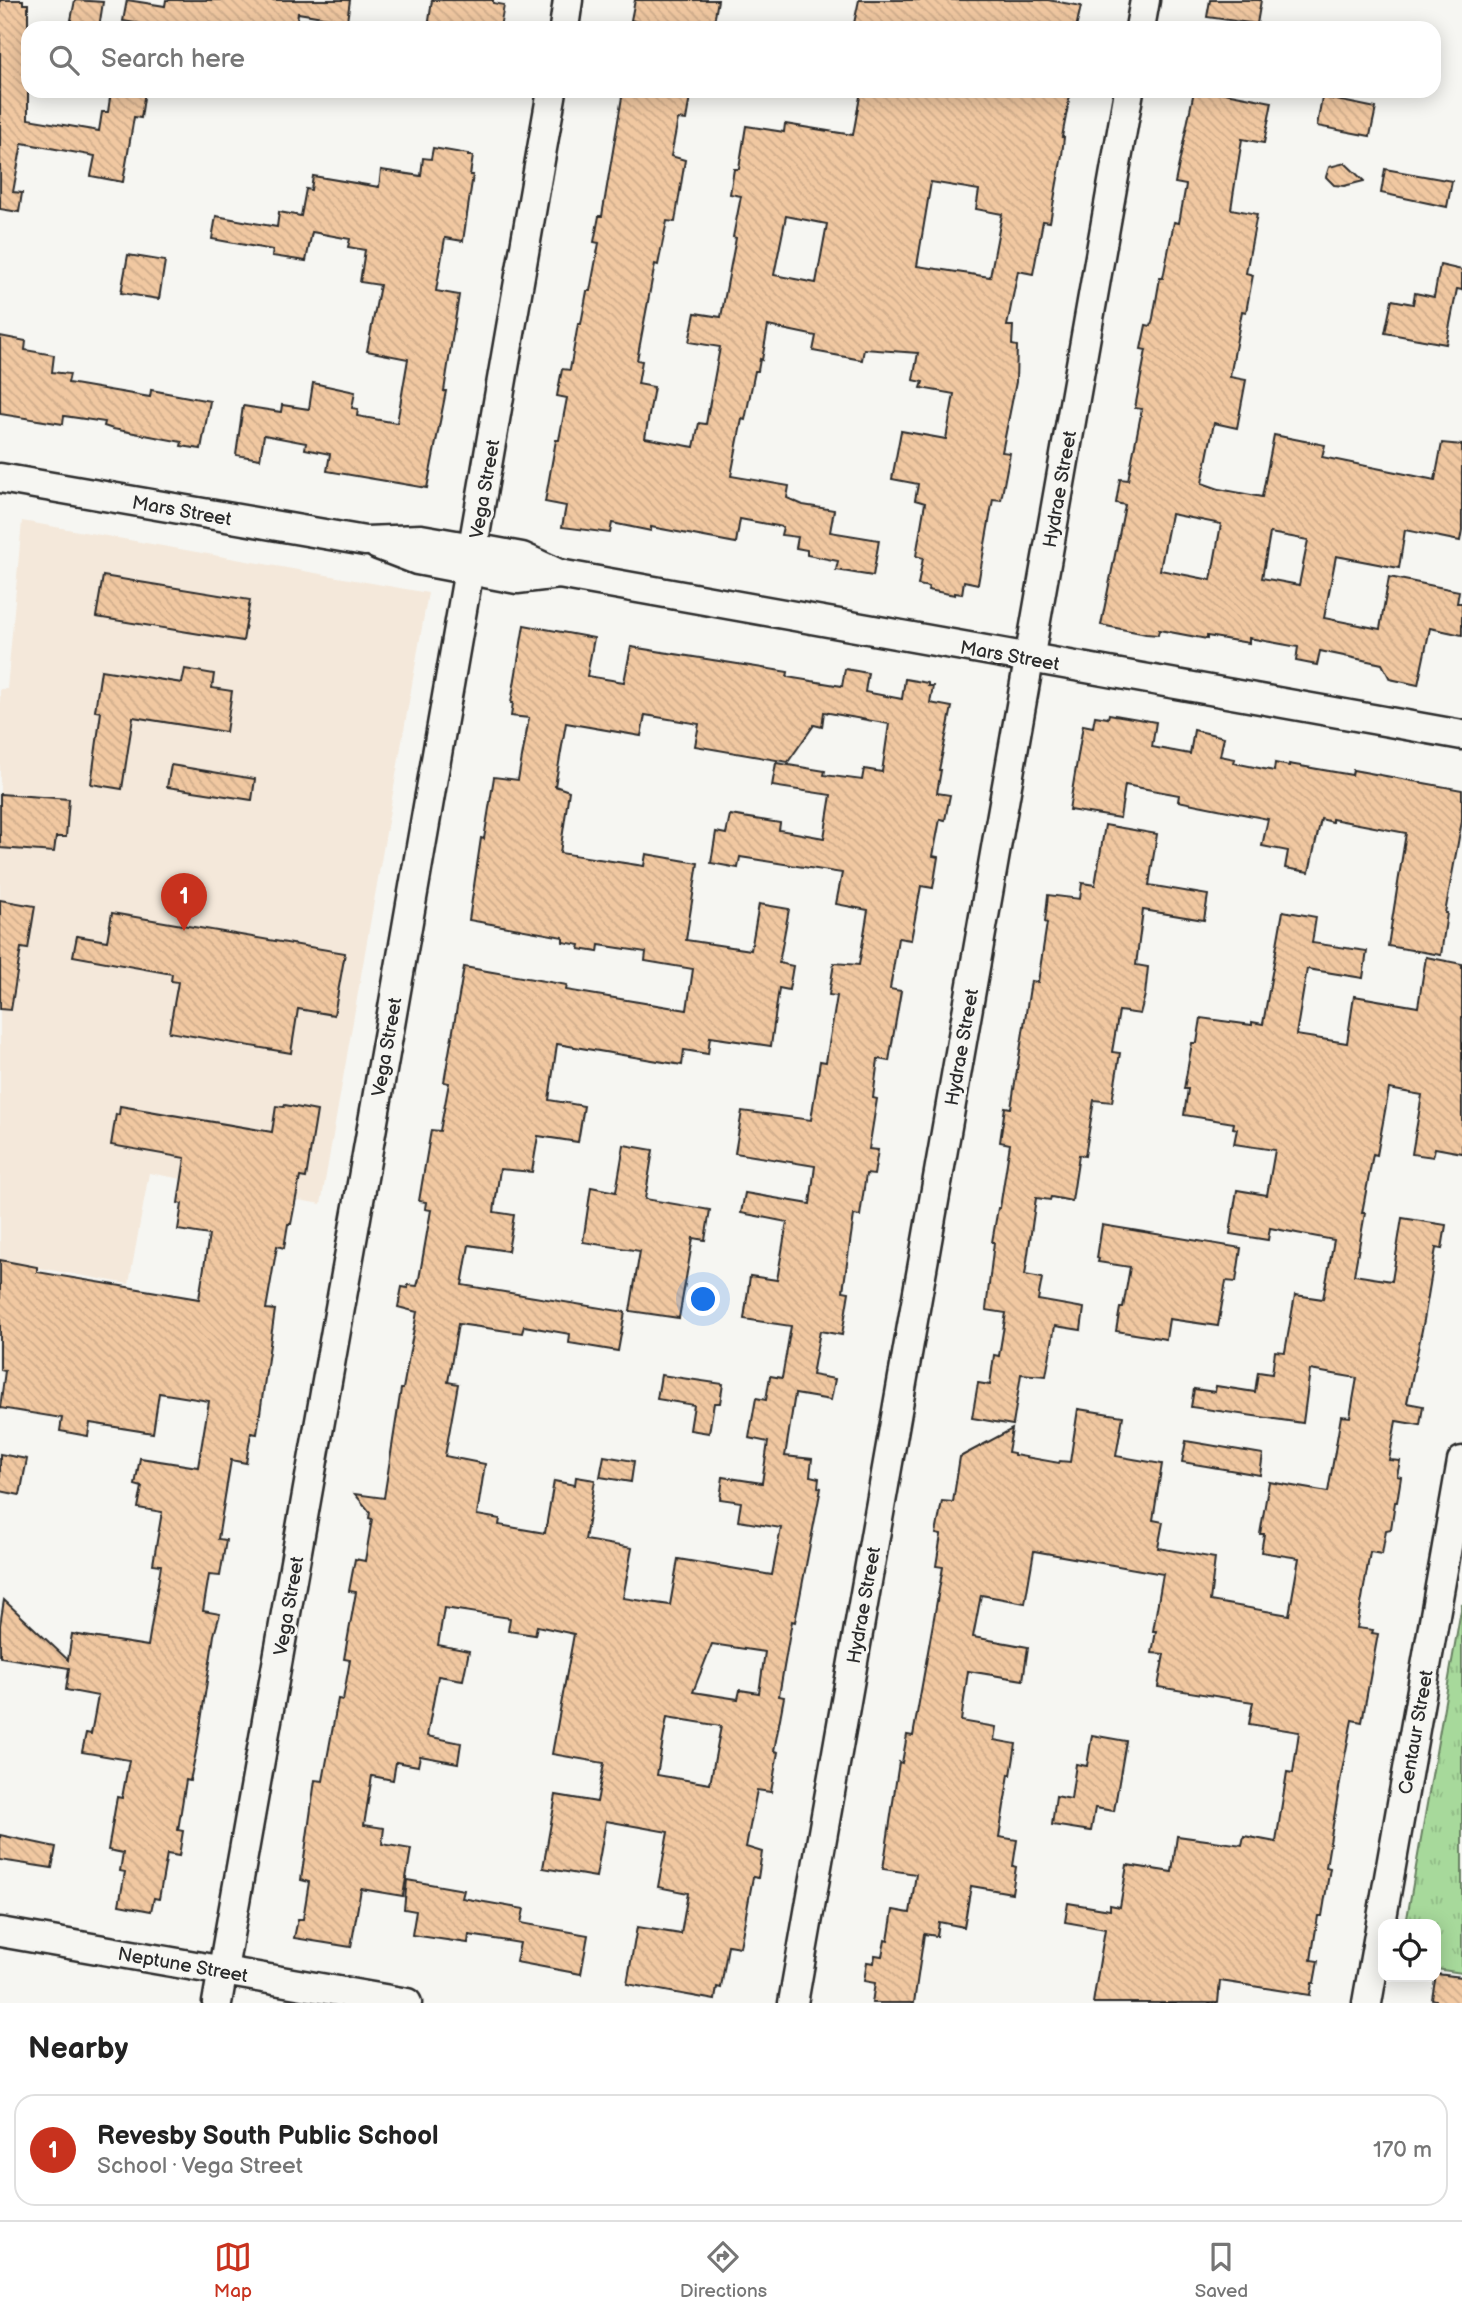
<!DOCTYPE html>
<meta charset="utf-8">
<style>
:root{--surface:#fff;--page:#f2f2f2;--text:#222;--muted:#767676;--line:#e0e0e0;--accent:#c8321e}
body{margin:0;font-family:"Balsamiq Sans",sans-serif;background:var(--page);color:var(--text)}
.controls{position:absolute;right:21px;bottom:21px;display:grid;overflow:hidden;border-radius:14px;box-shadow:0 4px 18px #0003}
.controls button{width:63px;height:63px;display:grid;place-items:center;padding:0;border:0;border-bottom:2px solid var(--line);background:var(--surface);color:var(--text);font:35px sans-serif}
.you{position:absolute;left:704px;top:1300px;width:24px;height:24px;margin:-18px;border:5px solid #fff;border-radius:50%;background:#1a73e8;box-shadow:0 0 0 10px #1a73e833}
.badge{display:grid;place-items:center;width:46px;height:46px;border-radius:50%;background:var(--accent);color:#fff;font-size:23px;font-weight:700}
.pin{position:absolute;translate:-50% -58px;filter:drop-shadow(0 2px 4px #0008)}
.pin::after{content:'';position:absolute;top:37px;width:24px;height:21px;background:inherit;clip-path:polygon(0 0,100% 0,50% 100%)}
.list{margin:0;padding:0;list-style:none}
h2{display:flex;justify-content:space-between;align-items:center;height:91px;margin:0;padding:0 28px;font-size:30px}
h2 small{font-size:23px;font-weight:400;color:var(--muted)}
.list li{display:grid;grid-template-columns:46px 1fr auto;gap:21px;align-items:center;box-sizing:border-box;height:112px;margin:0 14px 14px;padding:0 14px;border:2px solid var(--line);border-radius:21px}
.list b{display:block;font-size:26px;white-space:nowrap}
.list p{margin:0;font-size:23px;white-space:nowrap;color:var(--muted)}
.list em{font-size:23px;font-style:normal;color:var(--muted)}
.icon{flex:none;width:38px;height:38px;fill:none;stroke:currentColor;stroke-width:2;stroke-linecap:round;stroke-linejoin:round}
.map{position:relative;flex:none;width:1462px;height:2003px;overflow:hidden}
.search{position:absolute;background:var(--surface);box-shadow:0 4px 18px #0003;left:21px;right:21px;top:21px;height:77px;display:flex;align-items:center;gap:18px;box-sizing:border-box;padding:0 24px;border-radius:21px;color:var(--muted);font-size:26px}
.sheet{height:217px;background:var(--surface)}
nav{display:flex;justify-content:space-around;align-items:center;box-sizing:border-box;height:98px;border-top:2px solid var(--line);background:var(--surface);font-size:19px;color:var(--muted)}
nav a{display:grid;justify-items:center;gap:4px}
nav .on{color:var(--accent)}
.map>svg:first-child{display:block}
.built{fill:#f4e8da}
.grass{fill:url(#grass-tufts);stroke:#698263;stroke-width:2}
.building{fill:url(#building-back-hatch);stroke:#2b2b2b;stroke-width:2;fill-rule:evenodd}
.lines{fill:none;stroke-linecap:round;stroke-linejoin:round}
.street-casing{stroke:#2b2b2b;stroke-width:33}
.street{stroke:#f6f6f2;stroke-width:28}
.labels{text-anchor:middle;stroke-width:6;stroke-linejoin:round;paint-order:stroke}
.street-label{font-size:19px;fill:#2b2b2b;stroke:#f6f6f2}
</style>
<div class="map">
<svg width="1462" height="2003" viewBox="0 0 1462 2003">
<defs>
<pattern id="grass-tufts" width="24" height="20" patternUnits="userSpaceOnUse" patternTransform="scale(1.75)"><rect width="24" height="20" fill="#a7d99b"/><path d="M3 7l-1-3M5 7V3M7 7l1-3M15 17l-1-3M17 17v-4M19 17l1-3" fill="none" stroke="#90ba86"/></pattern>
<pattern id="building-back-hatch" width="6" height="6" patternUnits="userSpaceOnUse" patternTransform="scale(1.75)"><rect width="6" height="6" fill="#f1c8a1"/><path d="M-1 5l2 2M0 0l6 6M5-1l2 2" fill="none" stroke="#cfac8b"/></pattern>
</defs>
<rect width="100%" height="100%" fill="#f6f6f2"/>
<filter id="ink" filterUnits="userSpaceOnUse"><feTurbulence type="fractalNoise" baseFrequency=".0143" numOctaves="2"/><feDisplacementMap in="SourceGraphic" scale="14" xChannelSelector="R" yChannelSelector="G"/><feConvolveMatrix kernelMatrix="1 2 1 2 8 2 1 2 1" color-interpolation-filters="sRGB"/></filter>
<g filter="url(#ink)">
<polygon class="built" points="22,521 428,593 321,1204 149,1173 129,1284 0,1261 0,689 7,689"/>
<polygon class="grass" points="1462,1604 1462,1973 1436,1969 1436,1924 1406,1924"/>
<g class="building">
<polygon points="0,0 23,0 23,4 28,4 28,119 99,131 102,112 108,112 111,91 145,91 141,118 134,117 123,182 91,176 95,156 22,143 13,192 22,193 19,212 0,209"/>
<polygon points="75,0 103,2 99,28 70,25"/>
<polygon points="127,0 165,6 166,0 350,0 347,21 298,13 296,28 166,28 123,21"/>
<polygon points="432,0 493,0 493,3 504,5 500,28 428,28"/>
<polygon points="635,0 718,0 713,28 637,28 638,22 631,20"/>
<polygon points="859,0 1048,0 1081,6 1076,28 853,28"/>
<polygon points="1210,0 1261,0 1257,24 1207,17"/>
<path d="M 623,91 L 691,91 L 686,120 L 678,119 L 671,156 L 685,160 L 675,222 L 667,221 L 658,265 L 655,264 L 637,360 L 642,361 L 638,384 L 654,387 L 645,438 L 694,447 L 699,423 L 706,424 L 720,347 L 689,342 L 695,313 L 721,317 L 736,238 L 733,237 L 741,196 L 730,194 L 734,169 L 739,169 L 746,126 L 784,132 L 785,124 L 853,135 L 861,91 L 1061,91 L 1070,95 L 1062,137 L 1064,137 L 1062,155 L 1050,222 L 1043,221 L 1033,274 L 1018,271 L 1007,326 L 1013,326 L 1012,345 L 1017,346 L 1016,382 L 1002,452 L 1010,453 L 1001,500 L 993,499 L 978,584 L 964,581 L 962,594 L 955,593 L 955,595 L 928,590 L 929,587 L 918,585 L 923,558 L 916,556 L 925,503 L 915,500 L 918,484 L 892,479 L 901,431 L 946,439 L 954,394 L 921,388 L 923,382 L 913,380 L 918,353 L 864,349 L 862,360 L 813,351 L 816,336 L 768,326 L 762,360 L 760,359 L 758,371 L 755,371 L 745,420 L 742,419 L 731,476 L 789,486 L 787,498 L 803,505 L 834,510 L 830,532 L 879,540 L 873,576 L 836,570 L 838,561 L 807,555 L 807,550 L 796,548 L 798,537 L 781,535 L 783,527 L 740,519 L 736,543 L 651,527 L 651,531 L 612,523 L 610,533 L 562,527 L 566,506 L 545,502 L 556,440 L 559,440 L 567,398 L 557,396 L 562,369 L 570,370 L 578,324 L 581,324 L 587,291 L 590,291 L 599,243 L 594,242 L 599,216 L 602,216 ZM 931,182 L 979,190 L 976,209 L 1002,214 L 990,277 L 917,266 ZM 786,216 L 827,224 L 816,283 L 774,275 Z"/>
<path d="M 1194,91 L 1215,91 L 1272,102 L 1264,143 L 1242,139 L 1231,209 L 1257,214 L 1246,273 L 1253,275 L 1246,312 L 1242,311 L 1230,377 L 1246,380 L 1237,428 L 1214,423 L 1202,483 L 1219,489 L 1262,497 L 1274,435 L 1325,445 L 1322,457 L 1435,480 L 1442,443 L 1462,445 L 1462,530 L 1460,541 L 1405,530 L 1399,568 L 1336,556 L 1324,618 L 1380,629 L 1389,577 L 1459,591 L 1457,603 L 1462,603 L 1462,635 L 1430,628 L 1418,685 L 1390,679 L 1382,664 L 1320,651 L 1317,665 L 1296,661 L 1298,647 L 1249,638 L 1249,643 L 1207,636 L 1207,639 L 1159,630 L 1158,635 L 1146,634 L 1101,625 L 1125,505 L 1116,503 L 1120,479 L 1128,480 L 1142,409 L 1135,408 L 1146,350 L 1141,349 L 1146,325 L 1151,326 L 1153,318 L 1160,278 L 1163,278 L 1174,222 L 1179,223 L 1186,185 L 1175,183 ZM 1171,514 L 1221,524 L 1211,580 L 1160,570 ZM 1270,533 L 1308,540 L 1299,585 L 1262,578 Z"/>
<polygon points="1322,97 1376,108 1370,136 1317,126"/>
<polygon points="433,148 468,154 468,156 473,156 470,175 473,175 463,241 445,238 436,291 459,295 444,391 446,391 427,488 327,471 330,454 305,449 306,443 264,435 260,459 236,455 243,406 281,412 282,405 309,409 313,383 355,392 352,408 358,409 357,416 397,423 408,359 367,351 380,285 360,282 365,250 348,247 350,239 312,232 306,261 272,256 273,250 212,239 216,216 277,227 279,212 301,216 306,189 311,190 313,176 379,187 381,170 421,176 423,158 431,159"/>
<polygon points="1345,163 1364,181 1344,186 1334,185 1326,177 1329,167"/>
<polygon points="1385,169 1452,181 1447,207 1381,193"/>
<polygon points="128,255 165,261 159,299 121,293"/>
<polygon points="1440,265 1462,270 1462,290 1457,289 1446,344 1385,333 1392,300 1413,304 1415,293 1434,297"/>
<polygon points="0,336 26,341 25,350 54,355 52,372 70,374 68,383 150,397 151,390 210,401 201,449 181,446 182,442 113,429 104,426 105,422 64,416 63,424 0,414"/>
<polygon points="103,576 250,600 243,641 96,617"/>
<path d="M 524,625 L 594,638 L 587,676 L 624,682 L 631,647 L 788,672 L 787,677 L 842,686 L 845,669 L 868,673 L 865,692 L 902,699 L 905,679 L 928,683 L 928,686 L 933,686 L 930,703 L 952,707 L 939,770 L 941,770 L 937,793 L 950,795 L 945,820 L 940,819 L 933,856 L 938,857 L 933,888 L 921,886 L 911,940 L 898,938 L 890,989 L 901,991 L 889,1061 L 878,1059 L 873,1098 L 877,1099 L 869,1149 L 878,1150 L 874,1175 L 866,1174 L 860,1216 L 854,1215 L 843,1291 L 849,1292 L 842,1335 L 820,1331 L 812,1375 L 835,1379 L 831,1400 L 795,1394 L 785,1456 L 812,1459 L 810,1476 L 819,1478 L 818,1487 L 821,1488 L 795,1622 L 792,1621 L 779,1696 L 784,1697 L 774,1751 L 778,1752 L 771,1792 L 757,1790 L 746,1847 L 762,1852 L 758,1878 L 753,1877 L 740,1947 L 728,1945 L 721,1988 L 717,1987 L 715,2000 L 627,1984 L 637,1927 L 681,1934 L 688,1893 L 658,1887 L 668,1832 L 606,1821 L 596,1877 L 543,1868 L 556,1795 L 597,1802 L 604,1763 L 552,1754 L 574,1634 L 537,1626 L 535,1635 L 508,1631 L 510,1618 L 444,1608 L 438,1645 L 469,1651 L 463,1680 L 438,1676 L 427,1736 L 461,1743 L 458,1763 L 420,1756 L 418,1766 L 396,1762 L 393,1780 L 372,1776 L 364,1825 L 384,1828 L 382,1844 L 411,1849 L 403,1896 L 361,1889 L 351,1947 L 294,1938 L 298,1919 L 303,1919 L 309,1882 L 301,1880 L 315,1780 L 323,1781 L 338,1699 L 343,1700 L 350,1660 L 344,1659 L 356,1592 L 349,1591 L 355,1559 L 365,1561 L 372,1519 L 369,1518 L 370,1512 L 355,1494 L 384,1498 L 401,1389 L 403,1389 L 417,1312 L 398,1307 L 402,1287 L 408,1288 L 408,1285 L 417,1286 L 419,1279 L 431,1210 L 425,1209 L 426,1202 L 419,1201 L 431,1130 L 440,1131 L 449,1083 L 444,1082 L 464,967 L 567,985 L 566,990 L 687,1010 L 693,969 L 645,961 L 646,952 L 599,945 L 598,952 L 579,949 L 580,945 L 563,942 L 563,937 L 469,920 L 481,838 L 484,839 L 494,777 L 518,780 L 529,718 L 511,716 L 513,703 L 511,703 ZM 824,712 L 889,724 L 882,772 L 864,769 L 862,780 L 824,775 L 825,771 L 776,763 L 772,786 L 831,795 L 824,838 L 779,830 L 780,823 L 730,815 L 726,834 L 716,832 L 711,863 L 738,868 L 740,857 L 842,873 L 836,904 L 868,910 L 859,965 L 834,963 L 829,995 L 837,996 L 826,1062 L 820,1061 L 811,1120 L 742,1111 L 735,1153 L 815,1166 L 810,1204 L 745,1193 L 741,1213 L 787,1222 L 777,1280 L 750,1276 L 744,1319 L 791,1326 L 782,1378 L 770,1376 L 766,1400 L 756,1398 L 749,1438 L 768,1442 L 762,1483 L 723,1477 L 720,1499 L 741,1502 L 738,1521 L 781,1528 L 772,1575 L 678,1559 L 670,1605 L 623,1598 L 632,1548 L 585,1540 L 595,1480 L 576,1477 L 575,1485 L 554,1481 L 545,1533 L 499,1525 L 500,1519 L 477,1515 L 485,1464 L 445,1456 L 458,1384 L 448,1382 L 458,1324 L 522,1333 L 524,1326 L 570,1334 L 569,1343 L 618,1351 L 625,1312 L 462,1285 L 469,1245 L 508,1251 L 514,1215 L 494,1212 L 500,1169 L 532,1172 L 538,1136 L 578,1142 L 584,1106 L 549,1100 L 557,1044 L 682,1065 L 684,1050 L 708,1054 L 710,1037 L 771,1046 L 779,988 L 789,990 L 793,966 L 779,963 L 789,909 L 759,904 L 751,950 L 686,940 L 698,863 L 646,854 L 644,866 L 560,853 L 569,791 L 555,786 L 566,723 L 641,736 L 645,715 L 699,724 L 695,746 L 788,762 L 814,725 L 822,727 ZM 712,1644 L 765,1652 L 759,1693 L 740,1690 L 738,1699 L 693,1692 ZM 667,1717 L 721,1726 L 710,1784 L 657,1775 Z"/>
<polygon points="185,669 214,674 212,688 232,691 226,732 133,717 122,789 91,784 101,712 95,711 101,670 182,683"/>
<polygon points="1109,714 1156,722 1152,747 1190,754 1194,730 1224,737 1220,756 1235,759 1234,763 1274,771 1275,763 1289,766 1289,764 1352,775 1353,770 1462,790 1462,821 1445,913 1447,913 1441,955 1388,946 1406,833 1332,819 1332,822 1321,819 1309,872 1285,868 1288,851 1262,846 1268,819 1178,801 1179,795 1125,785 1120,818 1069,810 1083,725 1093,727 1095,716 1108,718"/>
<polygon points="171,765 255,779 252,800 167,787"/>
<polygon points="0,794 69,799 66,837 56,837 54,852 0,848"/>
<polygon points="1105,825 1157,834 1149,885 1208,895 1204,920 1143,910 1136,965 1148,967 1145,995 1140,1014 1119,1011 1112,1052 1120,1053 1112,1102 1094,1100 1085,1156 1079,1155 1072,1201 1051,1197 1050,1200 1036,1198 1025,1275 1042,1278 1038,1300 1084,1308 1081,1330 1055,1326 1046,1376 1021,1374 1013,1425 972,1418 978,1383 990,1385 994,1355 999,1356 1006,1313 986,1310 994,1242 992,1242 998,1208 1000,1208 1010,1144 1000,1142 1005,1107 1011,1108 1031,981 1038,982 1047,923 1045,922 1048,895 1080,899 1082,883 1095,885"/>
<polygon points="0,900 35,906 28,949 21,948 11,1010 0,1009"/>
<polygon points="1283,911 1316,917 1312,943 1367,951 1363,978 1307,969 1296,1035 1347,1043 1354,996 1418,1007 1426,957 1462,964 1462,1153 1435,1148 1433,1157 1412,1154 1422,1095 1389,1089 1377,1155 1373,1154 1362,1213 1365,1213 1354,1275 1392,1281 1402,1218 1446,1225 1442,1249 1436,1248 1424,1320 1407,1403 1423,1406 1420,1425 1396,1421 1389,1460 1400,1461 1397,1476 1401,1477 1397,1502 1395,1502 1391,1529 1386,1530 1382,1554 1370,1552 1357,1628 1373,1630 1372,1633 1378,1634 1362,1722 1352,1720 1341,1776 1326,1867 1330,1868 1322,1916 1318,1916 1311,1960 1318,1961 1314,1983 1312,1983 1310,1995 1220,1981 1218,2003 1093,2003 1105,1929 1065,1922 1068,1903 1110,1910 1110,1905 1120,1907 1127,1865 1172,1872 1177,1836 1242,1845 1244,1836 1276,1842 1287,1772 1293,1773 1299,1732 1249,1724 1253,1702 1158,1687 1164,1654 1152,1653 1156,1631 1153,1631 1163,1574 1034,1551 1025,1603 981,1595 973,1637 1028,1647 1023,1680 968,1671 961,1721 996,1727 994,1740 1016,1744 1011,1775 1009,1774 999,1837 1017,1840 1013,1866 1016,1867 1012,1893 971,1886 964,1927 939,1922 937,1936 924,1934 914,2003 872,2003 875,1983 864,1981 867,1962 874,1963 875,1955 882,1956 885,1940 888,1941 893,1910 910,1913 916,1874 883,1869 899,1762 902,1763 907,1735 913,1736 943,1567 936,1566 941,1535 936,1534 942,1501 953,1502 960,1457 1012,1429 1008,1452 1014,1453 1014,1455 1059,1463 1060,1461 1070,1462 1078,1409 1123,1416 1116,1456 1162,1464 1153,1520 1163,1522 1158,1548 1215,1558 1210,1601 1289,1615 1299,1558 1261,1552 1264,1534 1260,1534 1269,1482 1328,1492 1341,1416 1350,1417 1357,1378 1310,1370 1303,1423 1191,1407 1194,1389 1215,1392 1216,1386 1255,1392 1258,1372 1272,1374 1275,1351 1285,1352 1295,1295 1323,1299 1334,1240 1270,1228 1268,1240 1230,1234 1237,1190 1267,1195 1275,1150 1234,1144 1237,1129 1233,1128 1234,1123 1184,1115 1188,1089 1184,1089 1192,1043 1197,1043 1201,1018 1252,1025 1252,1022 1263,1024"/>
<polygon points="112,913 345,953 334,1015 298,1009 291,1053 169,1032 178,982 171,981 172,974 73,956 77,936 107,941"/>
<polygon points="285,1105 317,1111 306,1178 300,1177 291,1224 288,1224 284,1248 277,1246 266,1309 275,1310 257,1434 251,1433 246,1463 231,1460 218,1539 226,1540 220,1576 209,1575 203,1611 220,1614 214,1635 197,1747 190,1781 186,1780 178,1830 183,1831 179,1856 167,1854 159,1899 154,1898 151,1911 119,1905 125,1872 120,1871 123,1853 108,1850 117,1797 122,1798 129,1760 82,1752 86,1733 91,1734 98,1696 66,1690 69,1668 0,1657 0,1625 4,1600 68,1660 72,1634 148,1646 161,1565 153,1564 162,1512 138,1508 142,1487 135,1485 140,1458 198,1467 209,1401 159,1393 153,1433 90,1423 88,1436 60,1431 62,1418 0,1408 5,1371 0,1370 0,1260 37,1267 37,1272 199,1299 209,1235 178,1230 182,1204 178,1203 185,1158 111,1145 116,1114 119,1115 120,1106 272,1132 276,1106 284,1107"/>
<polygon points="624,1145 653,1150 645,1199 710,1210 705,1240 693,1238 679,1318 630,1311 640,1251 583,1242 591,1187 616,1192"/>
<polygon points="1102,1225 1241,1248 1236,1282 1226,1281 1218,1326 1169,1319 1166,1339 1116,1331 1120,1308 1123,1308 1130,1267 1098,1262 1099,1259 1097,1258"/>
<polygon points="661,1375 723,1384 720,1403 714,1403 709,1433 690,1430 694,1405 657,1399"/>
<polygon points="1186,1441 1263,1454 1260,1475 1182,1462"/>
<polygon points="0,1454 27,1459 20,1495 0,1491"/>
<polygon points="604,1456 634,1461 631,1482 600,1477"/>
<polygon points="1092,1735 1126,1741 1114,1811 1095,1808 1091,1831 1052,1825 1056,1796 1071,1799 1076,1764 1087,1766"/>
<polygon points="0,1835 56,1847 52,1868 0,1860"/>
<polygon points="407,1880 464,1890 462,1898 524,1909 521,1923 588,1935 581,1974 516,1962 520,1943 469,1935 468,1943 412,1935 416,1911 404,1909"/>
<polygon points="1436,1974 1462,1977 1462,2003 1436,2003 1436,2000 1432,1999"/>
</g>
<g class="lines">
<defs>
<g id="street">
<polyline points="564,28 568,0"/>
<polyline points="1140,28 1145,0"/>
<polyline points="0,478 365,541 421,539 473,548 522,557 559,574 1462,735"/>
<polyline points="378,545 417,560 517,579 559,574"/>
<polyline points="0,1932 407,2003"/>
<polyline points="217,2003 389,1031 552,91"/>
<polyline points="793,2003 1129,91"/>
<polyline points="1367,2003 1462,1461"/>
</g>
</defs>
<use href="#street" class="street-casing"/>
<use href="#street" class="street"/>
</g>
</g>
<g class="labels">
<g class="street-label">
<text transform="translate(484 489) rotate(-80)" y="7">Vega Street</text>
<text transform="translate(1059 489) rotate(-80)" y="7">Hydrae Street</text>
<text transform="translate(182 510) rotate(10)" y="7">Mars Street</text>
<text transform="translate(1010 655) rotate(10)" y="7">Mars Street</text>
<text transform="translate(386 1047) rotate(-80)" y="7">Vega Street</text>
<text transform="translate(961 1047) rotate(-80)" y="7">Hydrae Street</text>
<text transform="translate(863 1605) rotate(-80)" y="7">Hydrae Street</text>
<text transform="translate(288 1606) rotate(-80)" y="7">Vega Street</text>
<text transform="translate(1415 1732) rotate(-80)" y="7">Centaur Street</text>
<text transform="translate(183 1964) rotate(10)" y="7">Neptune Street</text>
</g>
</g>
</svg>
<div class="controls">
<button><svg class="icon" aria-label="locate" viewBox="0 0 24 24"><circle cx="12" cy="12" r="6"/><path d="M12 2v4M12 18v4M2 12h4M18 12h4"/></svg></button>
</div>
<div class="you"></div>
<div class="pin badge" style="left:184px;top:931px">1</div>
<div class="search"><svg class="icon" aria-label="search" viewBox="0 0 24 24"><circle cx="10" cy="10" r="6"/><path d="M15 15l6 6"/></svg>Search here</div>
</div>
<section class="sheet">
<h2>Nearby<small></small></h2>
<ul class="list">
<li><span class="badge">1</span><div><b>Revesby South Public School</b><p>School · Vega Street</p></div><em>170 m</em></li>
</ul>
</section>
<nav>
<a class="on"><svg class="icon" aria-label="map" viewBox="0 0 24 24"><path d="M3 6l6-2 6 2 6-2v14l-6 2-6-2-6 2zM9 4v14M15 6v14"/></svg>Map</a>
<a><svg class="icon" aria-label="directions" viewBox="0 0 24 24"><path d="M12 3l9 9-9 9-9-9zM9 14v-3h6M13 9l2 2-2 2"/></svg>Directions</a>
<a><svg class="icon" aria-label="saved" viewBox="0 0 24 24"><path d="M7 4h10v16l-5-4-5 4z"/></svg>Saved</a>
</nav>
